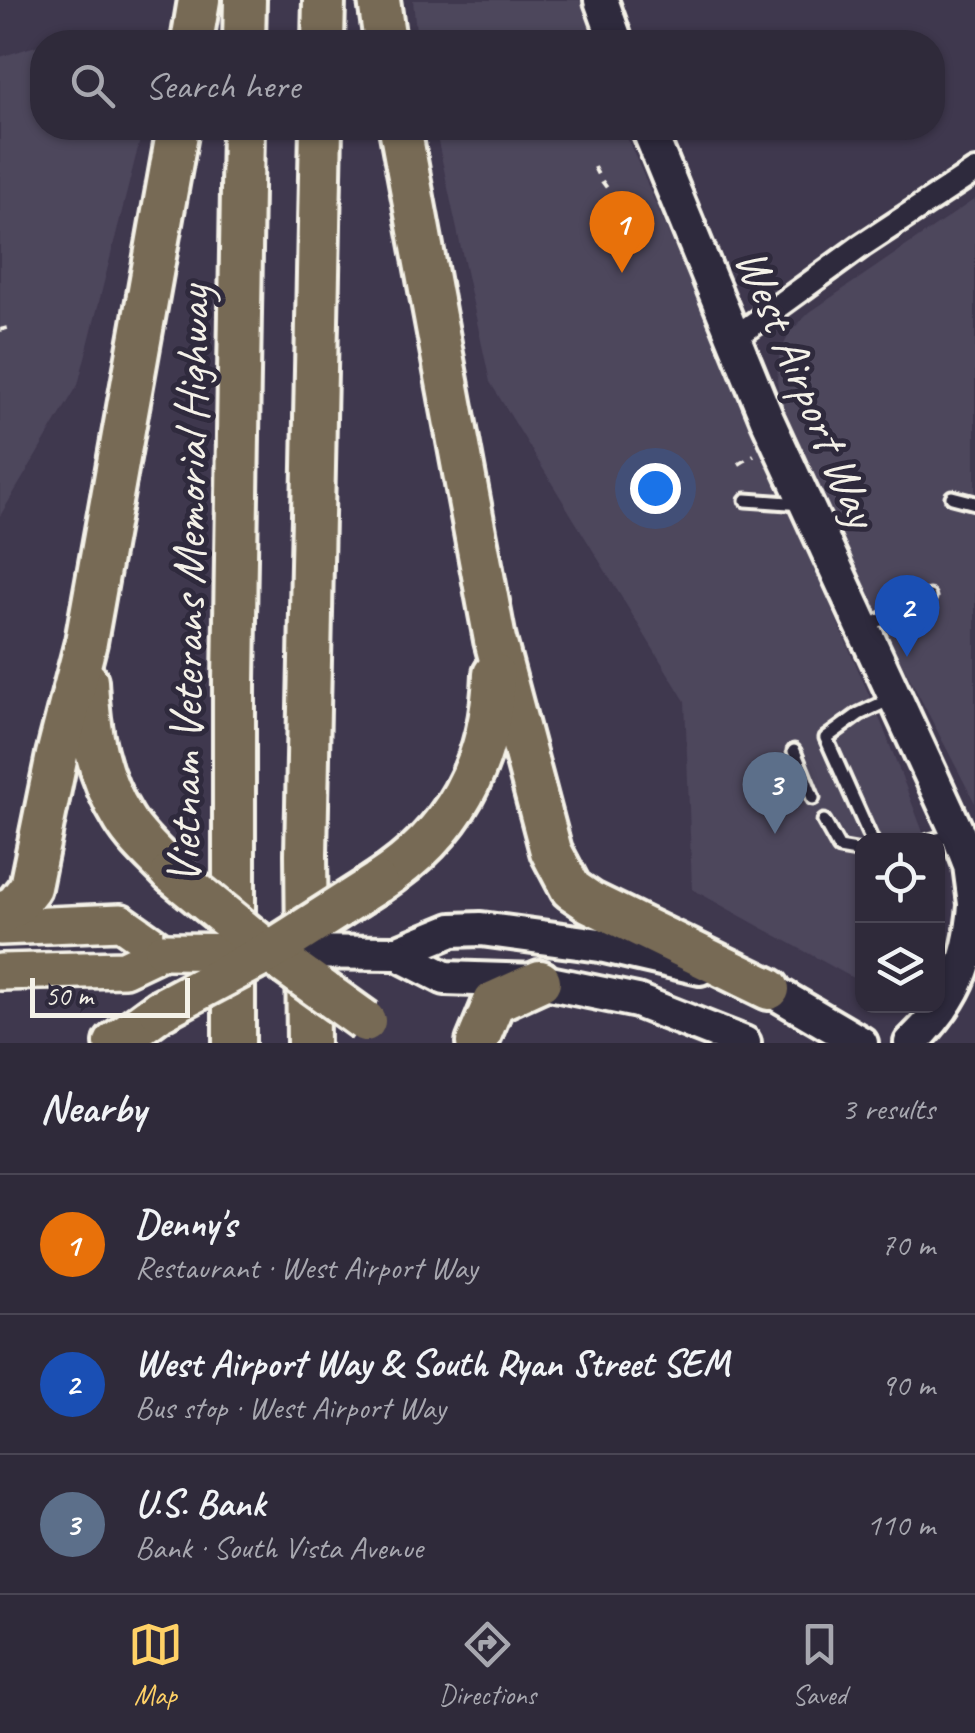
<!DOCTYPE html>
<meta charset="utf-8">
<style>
:root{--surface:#2f2a3a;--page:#373242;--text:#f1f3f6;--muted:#a7a7af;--line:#4a4654;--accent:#ffd166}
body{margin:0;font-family:Caveat,sans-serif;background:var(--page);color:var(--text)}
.controls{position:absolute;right:30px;bottom:30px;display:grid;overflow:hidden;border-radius:20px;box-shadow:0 2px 8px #0004}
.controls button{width:90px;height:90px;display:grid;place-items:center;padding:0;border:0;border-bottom:2px solid var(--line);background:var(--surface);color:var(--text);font:50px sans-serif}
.scale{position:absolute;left:30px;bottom:25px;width:160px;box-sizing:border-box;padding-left:10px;border:5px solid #f4f1e8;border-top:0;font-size:28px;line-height:35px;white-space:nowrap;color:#f4f1e8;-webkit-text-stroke:8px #2f2a3d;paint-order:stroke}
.you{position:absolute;left:655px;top:488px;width:35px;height:35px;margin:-25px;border:8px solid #fff;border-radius:50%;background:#1a73e8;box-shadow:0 0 0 15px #1a73e833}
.badge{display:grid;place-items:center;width:65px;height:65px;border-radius:50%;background:var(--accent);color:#fff;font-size:32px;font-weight:700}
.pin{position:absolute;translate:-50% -82px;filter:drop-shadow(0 2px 5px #0008)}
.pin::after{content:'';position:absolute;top:52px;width:35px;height:30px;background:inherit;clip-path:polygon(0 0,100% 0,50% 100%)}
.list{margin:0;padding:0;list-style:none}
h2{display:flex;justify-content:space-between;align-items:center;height:130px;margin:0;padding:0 40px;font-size:42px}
h2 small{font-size:32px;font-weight:400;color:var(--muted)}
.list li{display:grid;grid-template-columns:65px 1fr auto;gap:30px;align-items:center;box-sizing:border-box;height:140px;padding:0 40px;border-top:2px solid var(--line)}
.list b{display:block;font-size:38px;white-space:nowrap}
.list p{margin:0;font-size:32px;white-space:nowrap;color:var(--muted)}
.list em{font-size:32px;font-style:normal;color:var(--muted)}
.icon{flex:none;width:55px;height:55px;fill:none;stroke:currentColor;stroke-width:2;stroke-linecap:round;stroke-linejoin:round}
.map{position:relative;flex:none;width:975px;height:1043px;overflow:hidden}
.search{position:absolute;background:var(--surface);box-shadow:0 2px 8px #0004;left:30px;right:30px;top:30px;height:110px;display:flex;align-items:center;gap:25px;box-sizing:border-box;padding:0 35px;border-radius:40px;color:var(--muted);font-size:38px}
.sheet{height:550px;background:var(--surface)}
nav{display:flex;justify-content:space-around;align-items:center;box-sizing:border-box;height:140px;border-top:2px solid var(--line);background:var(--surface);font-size:28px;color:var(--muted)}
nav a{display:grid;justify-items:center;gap:5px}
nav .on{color:var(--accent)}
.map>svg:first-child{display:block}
.built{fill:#4d465c}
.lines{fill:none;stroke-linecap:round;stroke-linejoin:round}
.lane-casing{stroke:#f4f1e8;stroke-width:19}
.street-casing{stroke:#f4f1e8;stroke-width:30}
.secondary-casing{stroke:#f4f1e8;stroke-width:40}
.primary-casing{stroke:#f4f1e8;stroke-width:42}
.highway-casing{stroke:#f4f1e8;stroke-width:48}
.path{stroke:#f4f1e8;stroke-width:4;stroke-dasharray:8 8;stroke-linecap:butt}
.lane{stroke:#2f2a3d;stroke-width:11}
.street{stroke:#2f2a3d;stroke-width:22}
.secondary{stroke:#2f2a3d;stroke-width:32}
.primary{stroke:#776a54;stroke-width:35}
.highway{stroke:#776a54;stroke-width:40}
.secondary-bridge-casing{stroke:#f4f1e8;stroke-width:40;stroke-linecap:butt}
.primary-bridge-casing{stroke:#f4f1e8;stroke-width:42;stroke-linecap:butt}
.highway-bridge-casing{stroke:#f4f1e8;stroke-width:48;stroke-linecap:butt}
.secondary-bridge{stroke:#2f2a3d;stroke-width:32}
.primary-bridge{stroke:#776a54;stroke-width:35}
.highway-bridge{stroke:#776a54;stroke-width:40}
.labels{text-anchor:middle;stroke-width:10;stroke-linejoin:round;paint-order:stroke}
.street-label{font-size:48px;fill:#f4f1e8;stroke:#2f2a3d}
</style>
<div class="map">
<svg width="975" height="1043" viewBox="0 0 975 1043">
<rect width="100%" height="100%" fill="#3f384e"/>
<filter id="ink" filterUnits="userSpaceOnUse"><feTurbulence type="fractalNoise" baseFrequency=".01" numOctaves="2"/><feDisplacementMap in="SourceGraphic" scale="20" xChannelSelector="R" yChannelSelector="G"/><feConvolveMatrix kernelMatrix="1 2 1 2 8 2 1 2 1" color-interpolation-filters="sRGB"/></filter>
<g filter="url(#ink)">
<g class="built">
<polygon points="413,0 581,0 595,42 417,42"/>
<polygon points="39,45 42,46 42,128 143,128 78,385 0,516 0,57"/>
<polygon points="435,128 623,128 883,727 926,840 862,841 862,983 692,889 685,701 490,382"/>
<polygon points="975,199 975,803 895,650 779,397 777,379 779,357 789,333 810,312"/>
</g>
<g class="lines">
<defs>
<g id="lane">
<polyline points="952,497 975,503"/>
<polyline points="746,500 802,504"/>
<polyline points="866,627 929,597"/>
<polyline points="794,751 813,798"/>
<polyline points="824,821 839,848 862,852"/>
<polyline points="872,841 826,738 859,714 893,698"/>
<polyline points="929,841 954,835"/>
</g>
<polyline id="street" points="733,339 861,246 975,171"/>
<g id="secondary">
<polyline points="601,0 616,42"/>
<polyline points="648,128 767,419 958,834 970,865 975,904"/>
<polyline points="396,953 452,930 481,929 600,945 700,968"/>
<polyline points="396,953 445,978 540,981 637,1001 744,1043"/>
<polyline points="747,982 769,989 861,1043"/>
<path d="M 911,1043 C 954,1002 970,964 975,906"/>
</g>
<polyline id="primary" points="0,927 121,922 162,951 124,969 0,972"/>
<g id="highway">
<polyline points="379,0 385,42"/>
<polyline points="192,42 199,0"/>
<polyline points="244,42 245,0"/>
<polyline points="323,42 324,0"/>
<polyline points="400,128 495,640 551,851 571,889 590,902 769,989"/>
<path d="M 87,681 C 89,730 97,776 124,819 C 136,839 156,856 172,873"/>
<path d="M 377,883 C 454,833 491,765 494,674"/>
<polyline points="0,914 16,905 30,887 57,755 86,642 178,128"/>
<polyline points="115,1043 160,1010"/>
<polyline points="234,1043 234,681 243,128"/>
<polyline points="308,1043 306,854 321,128"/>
<polyline points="477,1043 494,1002 540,981"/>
</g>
</defs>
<use href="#lane" class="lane-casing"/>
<use href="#street" class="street-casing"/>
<use href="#secondary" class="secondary-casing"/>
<use href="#primary" class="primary-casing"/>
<use href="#highway" class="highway-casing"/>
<g class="path">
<path d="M 594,167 C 603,187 619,199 628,220"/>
<polyline points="0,330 11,327"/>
<polyline points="739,464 754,455"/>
</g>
<use href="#lane" class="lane"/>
<use href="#street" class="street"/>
<use href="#secondary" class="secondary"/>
<use href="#primary" class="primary"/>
<use href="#highway" class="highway"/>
<defs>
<polyline id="secondary-bridge" points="269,952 396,953"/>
<polyline id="primary-bridge" points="162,951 269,952"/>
<g id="highway-bridge">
<polyline points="172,873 269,952 365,1021"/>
<polyline points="160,1010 269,952 377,883"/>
</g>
</defs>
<use href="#secondary-bridge" class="secondary-bridge-casing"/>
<use href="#primary-bridge" class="primary-bridge-casing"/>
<use href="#highway-bridge" class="highway-bridge-casing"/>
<use href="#secondary-bridge" class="secondary-bridge"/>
<use href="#primary-bridge" class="primary-bridge"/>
<use href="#highway-bridge" class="highway-bridge"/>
</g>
</g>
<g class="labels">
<g class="street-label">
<text transform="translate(808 387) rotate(67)" y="17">West Airport Way</text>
<text transform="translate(187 585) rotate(-89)" y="17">Vietnam Veterans Memorial Highway</text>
</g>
</g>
</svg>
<div class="controls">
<button><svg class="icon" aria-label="locate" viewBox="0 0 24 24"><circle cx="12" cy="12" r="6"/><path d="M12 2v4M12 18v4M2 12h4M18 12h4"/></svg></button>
<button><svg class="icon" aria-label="layers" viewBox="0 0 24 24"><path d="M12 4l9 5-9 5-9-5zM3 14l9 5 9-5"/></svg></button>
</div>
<div class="scale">50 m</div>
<div class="you"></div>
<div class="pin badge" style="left:622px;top:273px;background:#e8710a">1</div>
<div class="pin badge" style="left:907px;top:657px;background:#1a4fb4">2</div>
<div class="pin badge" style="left:775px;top:834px;background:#5c6f8a">3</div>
<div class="search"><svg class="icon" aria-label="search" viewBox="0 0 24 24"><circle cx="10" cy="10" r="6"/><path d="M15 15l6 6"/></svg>Search here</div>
</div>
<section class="sheet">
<h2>Nearby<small>3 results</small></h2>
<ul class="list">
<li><span class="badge" style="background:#e8710a">1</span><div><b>Denny's</b><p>Restaurant · West Airport Way</p></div><em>70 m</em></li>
<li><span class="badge" style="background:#1a4fb4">2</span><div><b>West Airport Way &amp; South Ryan Street SEM</b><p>Bus stop · West Airport Way</p></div><em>90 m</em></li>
<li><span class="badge" style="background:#5c6f8a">3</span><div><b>U.S. Bank</b><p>Bank · South Vista Avenue</p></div><em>110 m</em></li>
</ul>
</section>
<nav>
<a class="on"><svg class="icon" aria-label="map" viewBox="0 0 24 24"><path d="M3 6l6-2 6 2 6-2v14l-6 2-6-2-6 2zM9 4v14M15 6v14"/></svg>Map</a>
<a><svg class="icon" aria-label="directions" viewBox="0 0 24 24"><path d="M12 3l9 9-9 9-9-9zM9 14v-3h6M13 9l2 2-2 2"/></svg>Directions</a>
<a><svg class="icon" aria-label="saved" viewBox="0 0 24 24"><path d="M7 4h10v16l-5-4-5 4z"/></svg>Saved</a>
</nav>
